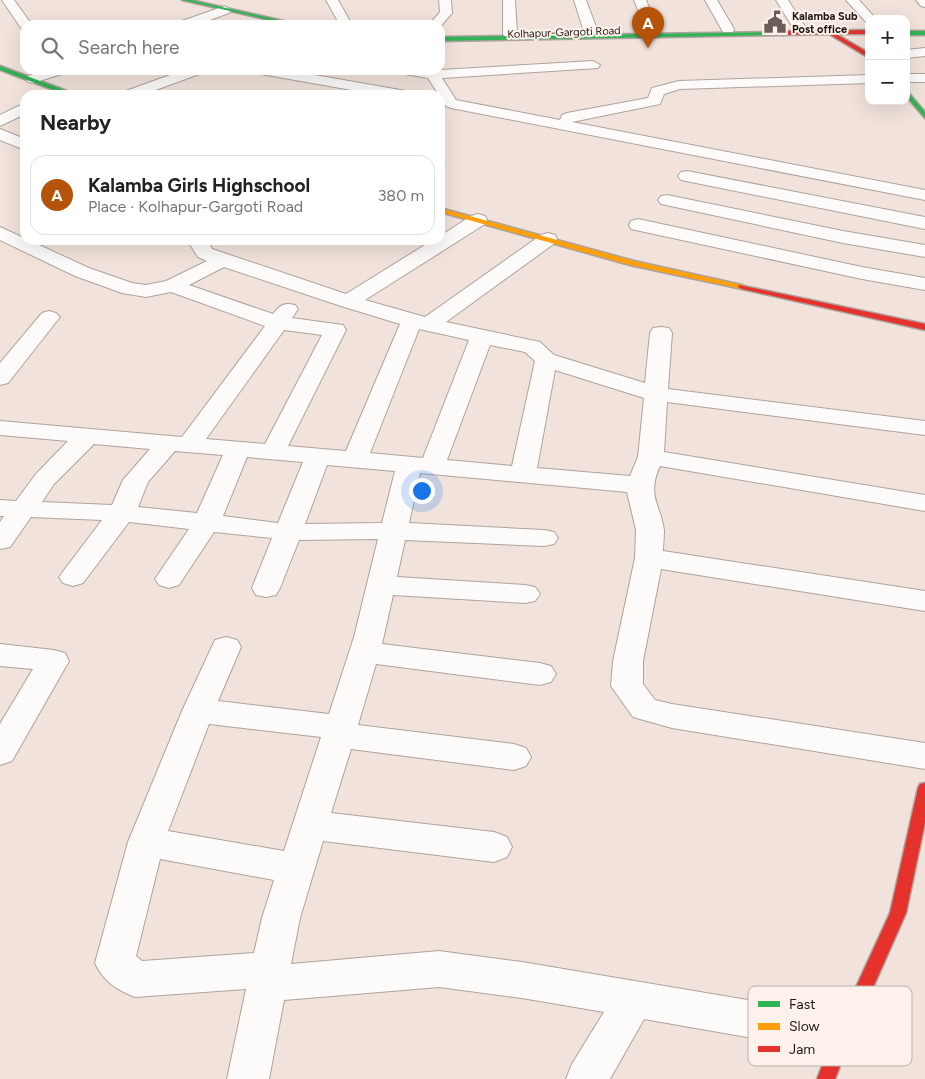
<!DOCTYPE html>
<meta charset="utf-8">
<style>
:root{--surface:#fff;--page:#f6f6f6;--text:#222;--muted:#767676;--line:#e0e0e0;--accent:#b45309}
body{margin:0;font-family:Figtree,sans-serif;background:var(--page);color:var(--text)}
.controls{position:absolute;right:15px;top:15px;display:grid;overflow:hidden;border-radius:10px;box-shadow:0 5px 20px #0002}
.controls button{width:45px;height:45px;display:grid;place-items:center;padding:0;border:0;border-bottom:1px solid var(--line);background:var(--surface);color:var(--text);font:25px sans-serif}
.you{position:absolute;left:421px;top:490px;width:18px;height:18px;margin:-12px;border:4px solid #fff;border-radius:50%;background:#1a73e8;box-shadow:0 0 0 8px #1a73e833}
.badge{display:grid;place-items:center;width:32px;height:32px;border-radius:50%;background:var(--accent);color:#fff;font-size:16px;font-weight:700}
.pin{position:absolute;translate:-50% -41px;filter:drop-shadow(0 1px 2px #0008)}
.pin::after{content:'';position:absolute;top:26px;width:18px;height:15px;background:inherit;clip-path:polygon(0 0,100% 0,50% 100%)}
.list{margin:0;padding:0;list-style:none}
h2{display:flex;justify-content:space-between;align-items:center;height:65px;margin:0;padding:0 20px;font-size:21px}
h2 small{font-size:16px;font-weight:400;color:var(--muted)}
.list li{display:grid;grid-template-columns:32px 1fr auto;gap:15px;align-items:center;box-sizing:border-box;height:80px;margin:0 10px 10px;padding:0 10px;border:1px solid var(--line);border-radius:15px}
.list b{display:block;font-size:19px;white-space:nowrap}
.list p{margin:0;font-size:16px;white-space:nowrap;color:var(--muted)}
.list em{font-size:16px;font-style:normal;color:var(--muted)}
.icon{flex:none;width:28px;height:28px;fill:none;stroke:currentColor;stroke-width:2;stroke-linecap:round;stroke-linejoin:round}
.map{position:relative;flex:none;width:925px;height:1079px;overflow:hidden}
.search{position:absolute;background:var(--surface);box-shadow:0 5px 20px #0002;left:20px;top:20px;width:425px;height:55px;display:flex;align-items:center;gap:12px;box-sizing:border-box;padding:0 18px;border-radius:15px;color:var(--muted);font-size:19px}
.panel{position:absolute;background:var(--surface);box-shadow:0 5px 20px #0002;left:20px;top:90px;width:425px;height:155px;border-radius:15px}
.map>svg:first-child{display:block}
.lines{fill:none;stroke-linecap:round;stroke-linejoin:round}
.street-casing{stroke:#ada39d;stroke-width:2}
.fast-casing{stroke:#ada39d;stroke-width:3}
.slow-casing{stroke:#ada39d;stroke-width:3}
.jam-casing{stroke:#ada39d;stroke-width:3}
.street{fill:#fdfbfa;fill-rule:evenodd}
.fast{fill:#30b455;fill-rule:evenodd}
.slow{fill:#ff9f0a;fill-rule:evenodd}
.jam{fill:#e5322d;fill-rule:evenodd}
.labels{text-anchor:middle;stroke-width:4;stroke-linejoin:round;paint-order:stroke}
.far-poi-label{font-size:11px;font-weight:bold;fill:#201712;stroke:#fcf1eb;text-anchor:start}
.far-street-label{font-size:11px;fill:#201712;stroke:#fcf1eb}
.key{fill:#fcf1eb;stroke:#bab0aa;stroke-width:1}
.key-label{font-size:14px;fill:#201712}
</style>
<div class="map">
<svg width="925" height="1079" viewBox="0 0 925 1079">
<rect width="100%" height="100%" fill="#f1e3db"/>
<g class="lines">
<defs>
<g id="street">
<polygon points="2,0 14,0 32,25 25,25 25,29 21,28"/>
<polygon points="326,0 338,0 352,25 340,25"/>
<polygon points="439,0 451,0 452,13 440,27 440,25 429,25 440,12"/>
<polygon points="503,0 515,0 517,34 515,37 505,37 503,34"/>
<polygon points="574,0 586,0 598,32 596,35 586,35 584,32"/>
<polygon points="634,0 646,0 658,30 657,33 647,33"/>
<polygon points="705,0 717,0 734,29 733,32 723,32"/>
<polygon points="776,0 788,0 806,28 805,31 795,31"/>
<polygon points="846,0 859,0 876,19 869,19 869,22 866,22"/>
<polygon points="916,0 925,0 925,7 921,6"/>
<polygon points="225,6 231,10 229,13 196,25 178,25 179,22"/>
<polygon points="925,48 925,56 906,58 906,50"/>
<polygon points="593,61 600,65 598,68 442,78 456,100 560,120 562,115 567,113 648,98 652,88 679,81 869,75 869,83 680,89 664,94 660,104 572,122 925,190 925,200 451,108 446,106 428,78 399,73 397,70 440,70"/>
<polygon points="46,70 67,70 65,73 33,83 28,82 26,79 28,76"/>
<polygon points="184,70 204,70 202,73 142,95 121,95 123,92"/>
<polygon points="254,70 286,70 406,91 411,92 413,95 380,95 261,74 256,73"/>
<rect x="906" y="74" width="19" height="8"/>
<polygon points="25,103 25,114 0,126 0,115"/>
<polygon points="0,129 25,139 25,150 0,140"/>
<polygon points="687,171 925,217 925,229 681,180 678,176 681,172"/>
<polygon points="667,195 843,231 925,245 925,257 843,243 661,204 658,200 661,196"/>
<path d="M 478,214 L 485,216 L 487,220 L 485,224 L 365,300 L 425,317 L 541,235 L 548,233 L 555,235 L 557,239 L 555,243 L 446,322 L 540,342 L 554,355 L 645,383 L 650,333 L 653,328 L 661,327 L 669,328 L 672,333 L 668,389 L 925,421 L 925,435 L 667,402 L 664,452 L 925,495 L 925,511 L 660,466 C 646,497 661,504 664,531 C 664,538 663,545 663,551 L 925,591 L 925,611 L 661,569 L 643,661 L 643,684 L 655,700 L 672,704 L 925,743 L 925,769 L 672,728 L 633,717 L 611,686 L 613,661 L 635,558 L 636,530 L 627,492 L 420,473 L 409,523 L 544,530 L 554,532 L 558,538 L 554,544 L 544,546 L 405,540 L 397,577 L 525,585 L 535,587 L 540,594 L 535,601 L 525,603 L 393,595 L 382,644 L 540,663 L 551,666 L 556,674 L 551,682 L 540,685 L 376,664 L 358,725 L 514,744 L 526,748 L 531,757 L 526,766 L 514,770 L 351,749 L 331,813 L 494,832 L 507,837 L 512,847 L 507,857 L 494,862 L 323,841 L 300,918 L 291,964 L 439,951 L 522,962 L 843,1016 L 858,1021 L 864,1035 L 858,1049 L 843,1054 L 644,1019 L 610,1079 L 566,1079 L 572,1064 L 604,1012 L 522,998 L 439,987 L 284,1000 L 269,1079 L 227,1079 L 246,989 L 135,997 C 117,990 103,981 95,963 L 128,842 L 182,711 L 215,640 L 226,637 L 237,640 L 241,647 L 218,701 L 329,714 L 354,637 L 378,539 L 299,540 L 280,588 L 276,595 L 266,597 L 256,595 L 252,588 L 272,538 L 214,532 L 179,585 L 169,588 L 159,585 L 155,579 L 189,529 L 129,522 L 83,583 L 73,586 L 63,583 L 59,577 L 102,520 L 31,517 L 10,547 L 0,549 L 0,522 L 4,516 L 0,516 L 0,500 L 16,501 L 36,474 L 68,441 L 0,435 L 0,421 L 182,437 L 265,326 L 171,292 L 146,297 L 122,293 L 75,276 L 0,240 L 0,227 L 89,268 L 132,283 L 146,285 L 166,281 L 207,261 L 198,257 L 189,243 L 191,240 L 209,240 L 209,243 L 212,249 L 346,294 L 433,240 L 440,240 L 440,236 L 471,216 ZM 224,267 L 341,306 L 400,324 L 346,451 L 288,446 L 346,330 L 343,325 L 292,318 L 298,309 L 295,305 C 284,302 280,305 273,314 L 189,285 ZM 419,329 L 469,340 L 423,458 L 370,453 ZM 284,330 L 322,335 L 265,444 L 206,439 ZM 490,345 L 525,352 L 535,361 L 512,466 L 447,460 ZM 555,370 L 644,398 L 638,457 L 630,476 L 537,468 ZM 94,444 L 150,449 L 123,480 L 112,505 L 42,502 L 54,484 ZM 175,451 L 223,455 L 197,513 L 138,507 L 148,482 ZM 247,457 L 303,462 L 278,523 L 223,516 ZM 327,465 L 395,471 L 382,523 L 305,524 ZM 209,724 L 321,737 L 284,851 L 168,831 ZM 160,859 L 274,880 L 262,918 L 254,953 L 142,961 L 136,956 Z"/>
<polygon points="638,219 862,267 925,278 925,290 862,279 631,229 629,225 631,221"/>
<polygon points="49,311 56,313 60,317 8,383 0,385 0,363 42,313"/>
<polygon points="0,644 54,650 65,653 69,661 12,761 0,765 0,724 33,669 0,666"/>
</g>
<g id="fast">
<polygon points="182,0 191,0 301,25 291,25"/>
<rect x="906" y="31" width="19" height="4"/>
<polygon points="785,32 783,35 440,41 440,37"/>
<polygon points="0,66 75,94 76,95 67,95 0,70"/>
<polygon points="906,90 925,112 925,118 906,96"/>
</g>
<polygon id="slow" points="440,208 634,261 742,285 746,287 742,289 630,265 440,212"/>
<g id="jam">
<polygon points="869,30 869,34 836,34 869,53 869,58 829,34 783,35 780,33 783,31"/>
<polygon points="739,285 925,324 925,330 742,289 738,287"/>
<polygon points="925,783 925,822 906,913 852,1035 835,1079 817,1079 834,1035 890,913 918,788 920,784"/>
</g>
</defs>
<use href="#street" class="street-casing"/>
<use href="#fast" class="fast-casing"/>
<use href="#slow" class="slow-casing"/>
<use href="#jam" class="jam-casing"/>
<use href="#street" class="street"/>
<use href="#fast" class="fast"/>
<use href="#slow" class="slow"/>
<use href="#jam" class="jam"/>
</g>
<defs>
<symbol id="civic-bare" viewBox="-9 -9 18 18"><path d="M-.6-6.5H3V-4.5H.6V-3L4-1V1h2V6H-6V1h2V-1L-.6-3ZM-1.2 2.5V6h2.4V2.5Z" fill="#695e58" stroke="#fcf1eb" stroke-width="2.5" paint-order="stroke"/></symbol>
</defs>
<g fill-rule="evenodd">
<use href="#civic-bare" x="759" y="6" width="32" height="32"/>
</g>
<g class="labels">
<g class="far-poi-label">
<text x="792" y="20">Kalamba Sub<tspan x="792" dy="13">Post office</tspan></text>
</g>
<g class="far-street-label">
<text transform="translate(564 32) rotate(-2)" y="4">Kolhapur-Gargoti Road</text>
</g>
</g>
<rect x="748" y="986" width="164" height="80" rx="8" class="key"/>
<rect x="758" y="1001" width="22" height="6" fill="#30b455"/>
<rect x="758" y="1023" width="22" height="7" fill="#ff9f0a"/>
<rect x="758" y="1046" width="22" height="6" fill="#e5322d"/>
<g class="key-label">
<text x="789" y="1009">Fast</text>
<text x="789" y="1031">Slow</text>
<text x="789" y="1054">Jam</text>
</g>
</svg>
<div class="controls">
<button>+</button>
<button>−</button>
</div>
<div class="you"></div>
<div class="pin badge" style="left:648px;top:48px">A</div>
<div class="search"><svg class="icon" aria-label="search" viewBox="0 0 24 24"><circle cx="10" cy="10" r="6"/><path d="M15 15l6 6"/></svg>Search here</div>
<section class="panel">
<h2>Nearby<small></small></h2>
<ul class="list">
<li><span class="badge">A</span><div><b>Kalamba Girls Highschool</b><p>Place · Kolhapur-Gargoti Road</p></div><em>380 m</em></li>
</ul>
</section>
</div>
